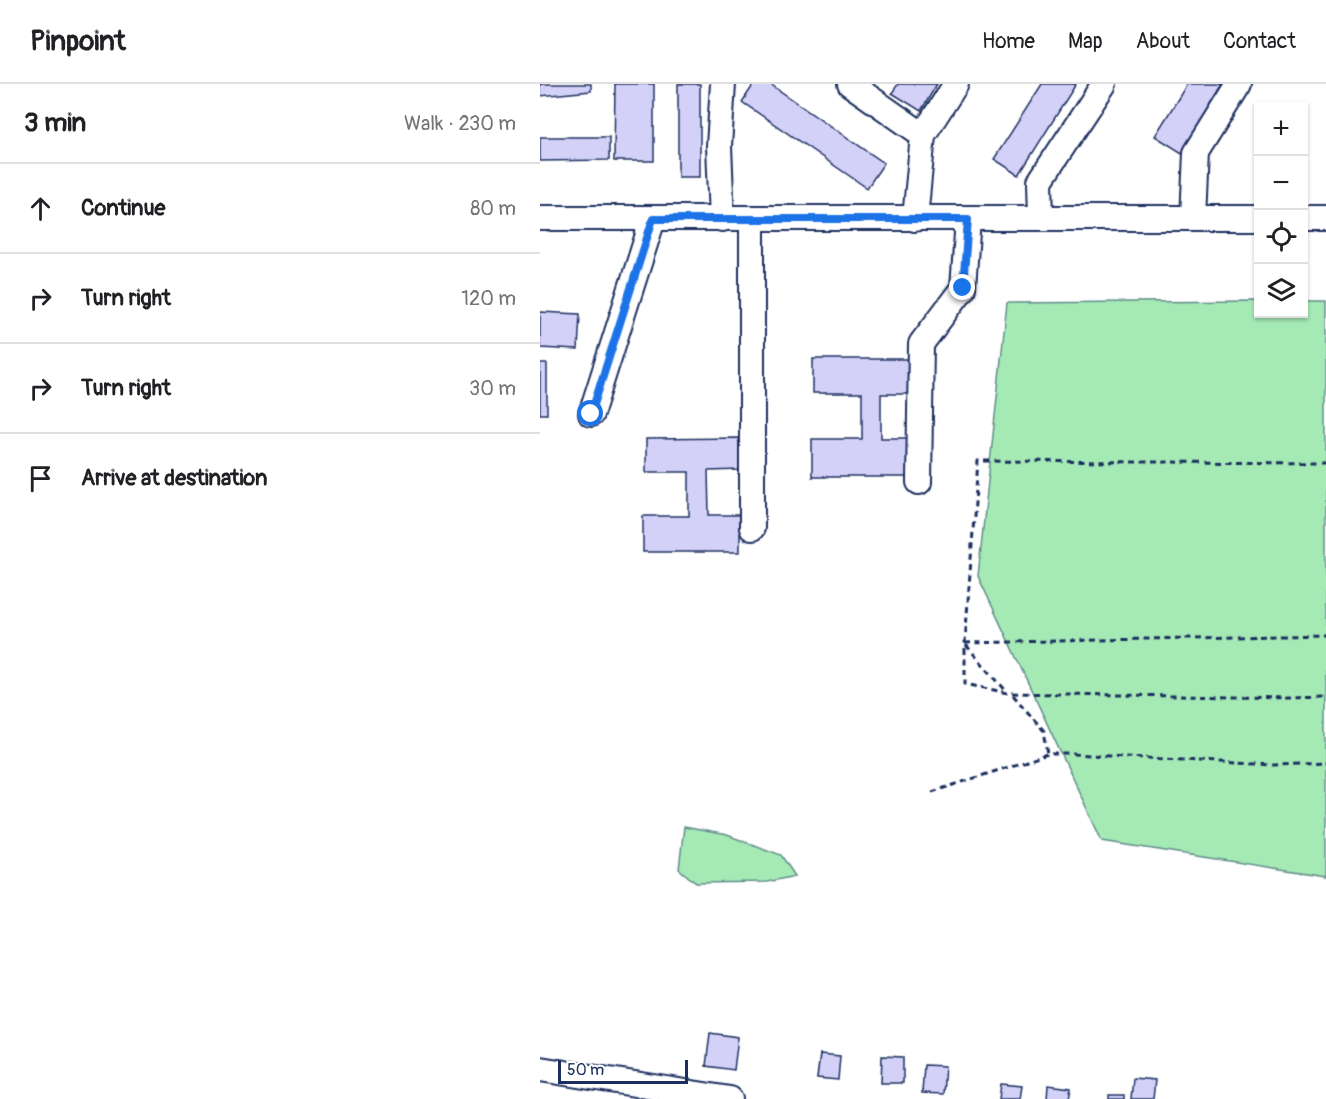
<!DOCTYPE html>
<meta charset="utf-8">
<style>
:root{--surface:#fff;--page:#f2f2f2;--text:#202124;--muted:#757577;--line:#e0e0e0}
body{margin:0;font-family:Pangolin,sans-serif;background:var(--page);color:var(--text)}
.controls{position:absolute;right:18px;top:18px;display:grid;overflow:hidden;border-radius:0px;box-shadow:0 2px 4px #0004}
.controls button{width:54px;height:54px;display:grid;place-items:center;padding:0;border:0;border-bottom:2px solid var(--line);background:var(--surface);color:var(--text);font:30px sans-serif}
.scale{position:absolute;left:18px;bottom:15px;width:130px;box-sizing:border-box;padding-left:6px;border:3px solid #1b2f5e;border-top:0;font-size:16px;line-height:21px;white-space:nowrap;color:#1b2f5e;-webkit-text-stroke:4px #fff;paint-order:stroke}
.stop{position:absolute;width:18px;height:18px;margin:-14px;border:4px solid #1a73e8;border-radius:50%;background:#fff}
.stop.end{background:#1a73e8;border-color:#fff;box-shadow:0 2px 6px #0008}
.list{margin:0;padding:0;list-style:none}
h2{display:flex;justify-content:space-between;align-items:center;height:78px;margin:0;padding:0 24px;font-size:26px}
h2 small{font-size:20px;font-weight:400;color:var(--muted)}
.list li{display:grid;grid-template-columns:39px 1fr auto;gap:18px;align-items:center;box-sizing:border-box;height:90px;padding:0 24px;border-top:2px solid var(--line)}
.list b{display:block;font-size:22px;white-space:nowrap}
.list em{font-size:20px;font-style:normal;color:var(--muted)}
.icon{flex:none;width:33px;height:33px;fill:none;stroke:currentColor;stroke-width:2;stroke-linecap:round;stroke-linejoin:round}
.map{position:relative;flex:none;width:786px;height:1015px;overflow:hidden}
header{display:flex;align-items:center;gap:36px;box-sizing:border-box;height:84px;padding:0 30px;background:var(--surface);border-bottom:2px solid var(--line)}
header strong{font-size:28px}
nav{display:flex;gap:33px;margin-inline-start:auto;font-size:21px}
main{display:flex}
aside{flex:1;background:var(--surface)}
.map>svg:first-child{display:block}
.green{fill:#a5eab5;stroke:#608c8a;stroke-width:1.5}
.building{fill:#d4d1f9;stroke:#1b2f5e;stroke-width:1.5}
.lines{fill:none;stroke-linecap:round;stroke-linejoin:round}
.minor-casing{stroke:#1b2f5e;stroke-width:28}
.path{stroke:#1b2f5e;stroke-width:3;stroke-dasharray:6 4.5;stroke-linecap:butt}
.minor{stroke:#fff;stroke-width:24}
.route{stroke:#1a73e8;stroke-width:8}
</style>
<header>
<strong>Pinpoint</strong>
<nav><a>Home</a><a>Map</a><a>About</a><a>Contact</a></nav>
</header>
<main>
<aside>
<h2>3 min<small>Walk · 230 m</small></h2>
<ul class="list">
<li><svg class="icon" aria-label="ahead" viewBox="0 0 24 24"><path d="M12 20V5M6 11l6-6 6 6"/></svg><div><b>Continue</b></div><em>80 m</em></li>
<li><svg class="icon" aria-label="right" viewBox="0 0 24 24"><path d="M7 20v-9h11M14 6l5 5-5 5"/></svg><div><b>Turn right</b></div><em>120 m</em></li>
<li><svg class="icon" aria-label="right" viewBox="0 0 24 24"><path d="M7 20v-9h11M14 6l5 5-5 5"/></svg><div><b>Turn right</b></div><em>30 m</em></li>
<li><svg class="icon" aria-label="arrive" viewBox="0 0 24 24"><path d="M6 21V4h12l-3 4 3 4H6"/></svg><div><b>Arrive at destination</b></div></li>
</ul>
</aside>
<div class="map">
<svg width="786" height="1015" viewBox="0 0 786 1015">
<rect width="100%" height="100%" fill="#fff"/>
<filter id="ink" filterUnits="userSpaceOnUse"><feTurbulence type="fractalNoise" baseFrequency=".0167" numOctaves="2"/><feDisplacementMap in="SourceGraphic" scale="12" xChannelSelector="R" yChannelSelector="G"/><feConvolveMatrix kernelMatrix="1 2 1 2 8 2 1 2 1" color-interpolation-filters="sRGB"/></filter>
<g filter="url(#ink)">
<g class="green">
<polygon points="718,217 718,230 764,230 764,217 786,217 786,792 562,757 438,492 467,219"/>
<polygon points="144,743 187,751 241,771 255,792 227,798 156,799 139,785"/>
</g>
<g class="building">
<polygon points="0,0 51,0 51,7 0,12"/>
<polygon points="75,0 114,0 114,77 74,77"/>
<rect x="138" y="0" width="22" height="93"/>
<polygon points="214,0 230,0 344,79 327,104 202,18"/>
<polygon points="358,0 397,0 381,27 352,9"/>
<polygon points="502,0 536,0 479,91 454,75"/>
<polygon points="647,0 683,0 642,69 615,52"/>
<polygon points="0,53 69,53 69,76 0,77"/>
<polygon points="0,228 40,230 38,266 0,264"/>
<polygon points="273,275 371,275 371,310 341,310 341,354 371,354 371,393 272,393 272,355 322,355 322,309 273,309"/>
<rect x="0" y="280" width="7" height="50"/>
<polygon points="200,354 200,386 168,387 169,431 200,431 200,468 103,468 103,432 149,432 149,388 106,388 106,355"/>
<polygon points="170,949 198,953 194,986 166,982"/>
<polygon points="280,970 300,972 298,996 277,994"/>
<polygon points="342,972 363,973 363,999 341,999"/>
<polygon points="384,981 405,982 403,1010 382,1009"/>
<polygon points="593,994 615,996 613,1015 591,1015"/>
<polygon points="461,1000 482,1002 480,1015 459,1015"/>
<polygon points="508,1001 531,1004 529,1015 507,1015"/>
<rect x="569" y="1011" width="15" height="4"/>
</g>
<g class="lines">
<defs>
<g id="minor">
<polyline points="310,0 383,51"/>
<polyline points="0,134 718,134"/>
<polyline points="501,134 500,97 564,0"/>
<polyline points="653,134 656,69 699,0"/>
<polyline points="764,134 786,134"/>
<polyline points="182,135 179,62 183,0"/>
<polyline points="212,135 212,444"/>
<polyline points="375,135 383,51 416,0"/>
<polyline points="51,330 113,135"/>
<polyline points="379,398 381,260 423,204 428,135"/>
<polyline points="0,985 190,1015"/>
</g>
</defs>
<use href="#minor" class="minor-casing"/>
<g class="path">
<polyline points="786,379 438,377 425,559 425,600 468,609 749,614 786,613"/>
<polyline points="425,559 786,551"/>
<polyline points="426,561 467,608"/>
<polyline points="473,611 504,647 508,670"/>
<polyline points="392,708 508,670 532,670 734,681 786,679"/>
</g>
<use href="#minor" class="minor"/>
</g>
</g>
<g class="lines" filter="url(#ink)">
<polyline class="route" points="51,330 113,135 428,135 423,204"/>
</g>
</svg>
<div class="controls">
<button>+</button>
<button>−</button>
<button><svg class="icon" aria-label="locate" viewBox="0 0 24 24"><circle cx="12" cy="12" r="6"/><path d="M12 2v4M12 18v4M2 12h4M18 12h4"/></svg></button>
<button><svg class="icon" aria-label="layers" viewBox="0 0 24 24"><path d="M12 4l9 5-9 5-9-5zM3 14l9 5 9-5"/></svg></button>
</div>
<div class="scale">50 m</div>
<div class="stop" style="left:51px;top:330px"></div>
<div class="stop end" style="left:423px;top:204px"></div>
</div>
</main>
